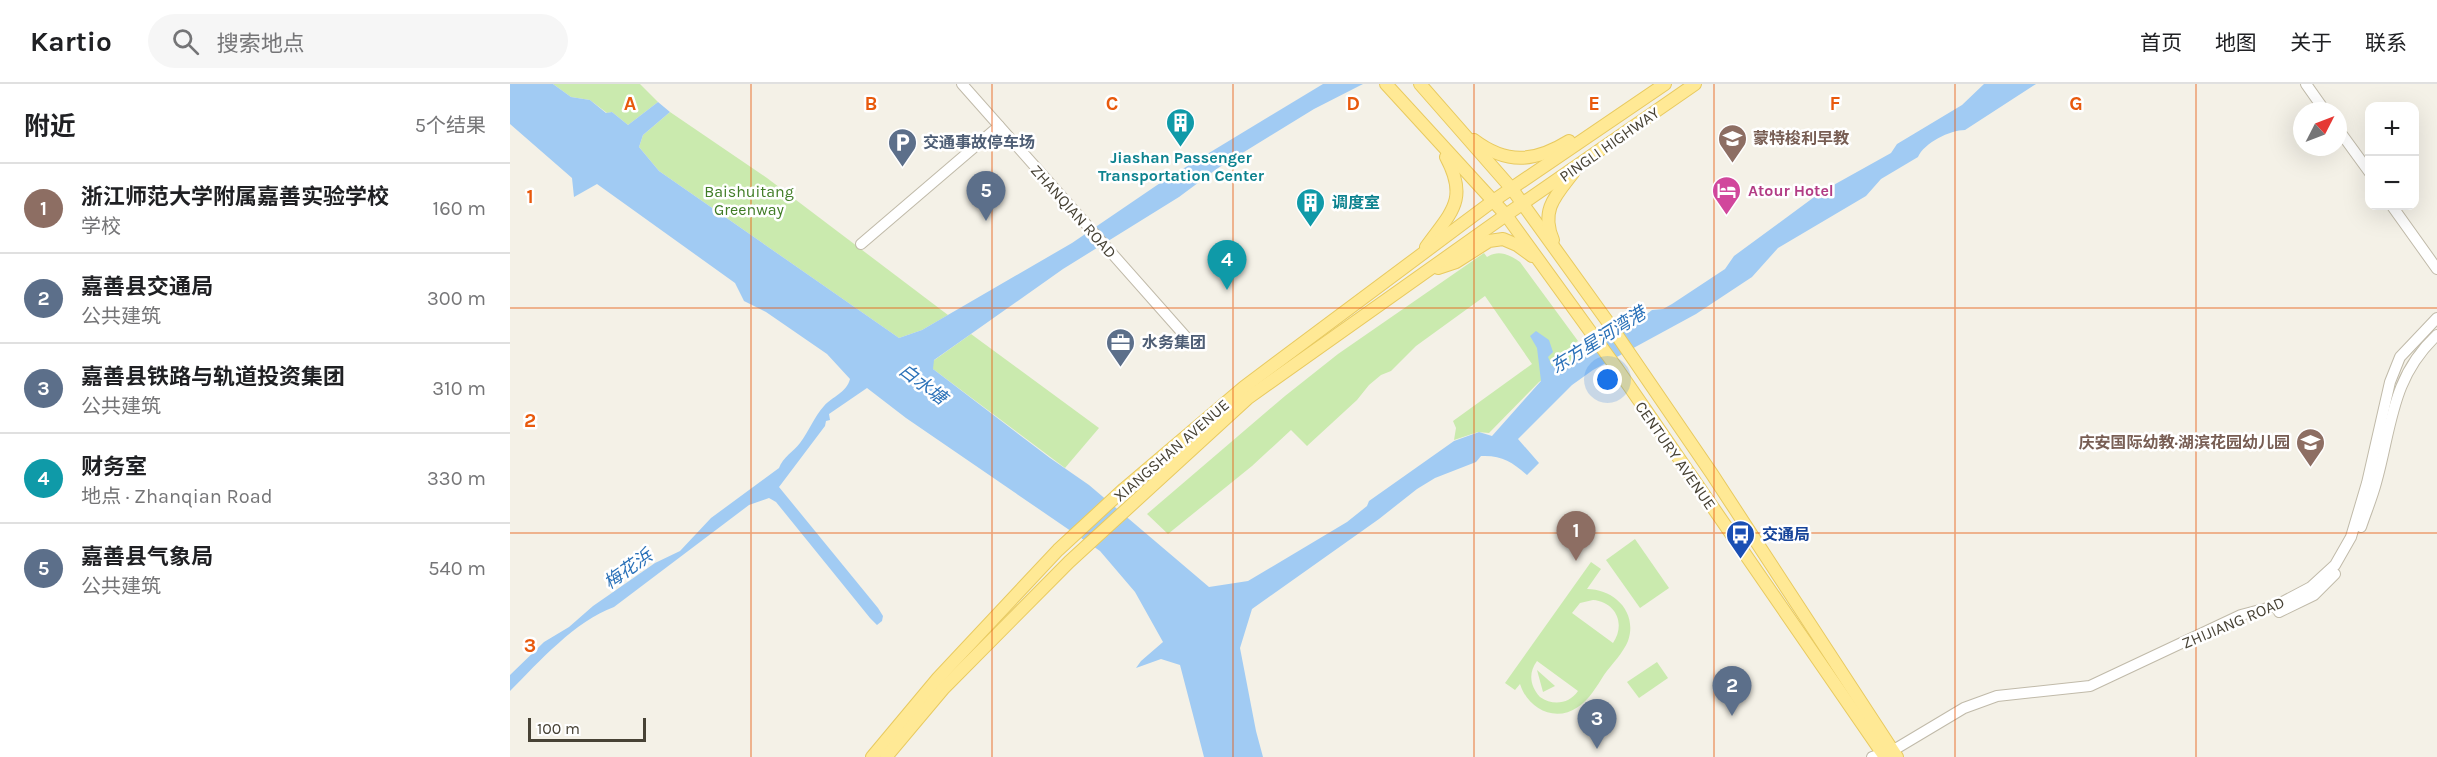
<!DOCTYPE html>
<html lang="zh">
<meta charset="utf-8">
<style>
:root{--surface:#fff;--page:#f6f6f6;--text:#202124;--muted:#757577;--line:#e0e0e0;--accent:#d93025}
body{margin:0;font-family:Karla,"Noto Sans SC",sans-serif;background:var(--page);color:var(--text)}
.controls{position:absolute;right:18px;top:18px;display:grid;overflow:hidden;border-radius:12px;box-shadow:0 6px 24px #0002}
.controls button{width:54px;height:54px;display:grid;place-items:center;padding:0;border:0;border-bottom:2px solid var(--line);background:var(--surface);color:var(--text);font:30px sans-serif}
.compass{position:absolute;left:1783px;top:18px;width:54px;height:54px;border-radius:50%;background:var(--surface);box-shadow:0 6px 24px #0002;rotate:48deg}
.scale{position:absolute;left:18px;bottom:15px;width:118px;box-sizing:border-box;padding-left:6px;border:3px solid #474235;border-top:0;font-size:16px;line-height:21px;white-space:nowrap;color:#474235;-webkit-text-stroke:4px #fff;paint-order:stroke}
.you{position:absolute;left:1098px;top:296px;width:21px;height:21px;margin:-15px;border:4px solid #fff;border-radius:50%;background:#1a73e8;box-shadow:0 0 0 9px #1a73e833}
.badge{display:grid;place-items:center;width:39px;height:39px;border-radius:50%;background:var(--accent);color:#fff;font-size:20px;font-weight:700}
.pin{position:absolute;translate:-50% -50px;filter:drop-shadow(0 2px 3px #0008)}
.pin::after{content:'';position:absolute;top:32px;width:21px;height:18px;background:inherit;clip-path:polygon(0 0,100% 0,50% 100%)}
.list{margin:0;padding:0;list-style:none}
h2{display:flex;justify-content:space-between;align-items:center;height:78px;margin:0;padding:0 24px;font-size:26px}
h2 small{font-size:20px;font-weight:400;color:var(--muted)}
.list li{display:grid;grid-template-columns:39px 1fr auto;gap:18px;align-items:center;box-sizing:border-box;height:90px;padding:0 24px;border-top:2px solid var(--line)}
.list b{display:block;font-size:22px;white-space:nowrap}
.list p{margin:0;font-size:20px;white-space:nowrap;color:var(--muted)}
.list em{font-size:20px;font-style:normal;color:var(--muted)}
.icon{flex:none;width:33px;height:33px;fill:none;stroke:currentColor;stroke-width:2;stroke-linecap:round;stroke-linejoin:round}
.map{position:relative;flex:none;width:1927px;height:673px;overflow:hidden}
header{display:flex;align-items:center;gap:36px;box-sizing:border-box;height:84px;padding:0 30px;background:var(--surface);border-bottom:2px solid var(--line)}
header strong{font-size:28px}
nav{display:flex;gap:33px;margin-inline-start:auto;font-size:21px}
.search{width:420px;height:54px;background:var(--page);display:flex;align-items:center;gap:15px;box-sizing:border-box;padding:0 21px;border-radius:33px;color:var(--muted);font-size:22px}
main{display:flex}
aside{flex:1;background:var(--surface)}
.map>svg:first-child{display:block}
.green{fill:#caeaae;fill-rule:evenodd}
.water{fill:#a1cbf3}
.lines{fill:none;stroke-linecap:round;stroke-linejoin:round}
.minor-casing{stroke:#c0baa9;stroke-width:12}
.major-casing{stroke:#e8ca60;stroke-width:14}
.minor{stroke:#fff;stroke-width:10}
.major{stroke:#ffe995;stroke-width:12}
.grid{fill:none;stroke:#e8590c;stroke-width:1.5;stroke-opacity:0.55}
.labels{text-anchor:middle;stroke-width:5;stroke-linejoin:round;paint-order:stroke}
.education-label{font-size:16px;font-weight:bold;fill:#785e54;stroke:#fff;text-anchor:start}
.service-label{font-size:16px;font-weight:bold;fill:#4e5e75;stroke:#fff;text-anchor:start}
.street-label{font-size:16px;fill:#474235;stroke:#fff}
.culture-label{font-size:16px;font-weight:bold;fill:#0d838f;stroke:#fff}
.hotel-label{font-size:16px;font-weight:bold;fill:#b23c85;stroke:#fff;text-anchor:start}
.park-label{font-size:16px;fill:#407c26;stroke:#fff}
.transit-label{font-size:16px;font-weight:bold;fill:#164399;stroke:#fff;text-anchor:start}
.water-label{font-size:18px;font-style:italic;fill:#2a71b8;stroke:#fff}
.grid-label{font-size:20px;text-anchor:middle;font-weight:bold;fill:#e8590c;stroke:#fff;stroke-width:5;stroke-linejoin:round;paint-order:stroke}
</style>
<header>
<strong>Kartio</strong>
<div class="search"><svg class="icon" aria-label="search" viewBox="0 0 24 24"><circle cx="10" cy="10" r="6"/><path d="M15 15l6 6"/></svg>搜索地点</div>
<nav><a>首页</a><a>地图</a><a>关于</a><a>联系</a></nav>
</header>
<main>
<aside>
<h2>附近<small>5个结果</small></h2>
<ul class="list">
<li><span class="badge" style="background:#8d6e63">1</span><div><b>浙江师范大学附属嘉善实验学校</b><p>学校</p></div><em>160 m</em></li>
<li><span class="badge" style="background:#5c6f8a">2</span><div><b>嘉善县交通局</b><p>公共建筑</p></div><em>300 m</em></li>
<li><span class="badge" style="background:#5c6f8a">3</span><div><b>嘉善县铁路与轨道投资集团</b><p>公共建筑</p></div><em>310 m</em></li>
<li><span class="badge" style="background:#0f9aa8">4</span><div><b>财务室</b><p>地点 · Zhanqian Road</p></div><em>330 m</em></li>
<li><span class="badge" style="background:#5c6f8a">5</span><div><b>嘉善县气象局</b><p>公共建筑</p></div><em>540 m</em></li>
</ul>
</aside>
<div class="map">
<svg width="1927" height="673" viewBox="0 0 1927 673">
<rect width="100%" height="100%" fill="#f4f1e7"/>
<g class="green">
<polygon points="43,0 130,0 148,18 118,41 102,28 97,29 80,16 61,13"/>
<polygon points="160,28 257,94 438,231 412,246 389,254 149,87 129,63 133,51"/>
<path d="M 974,169 L 977,173 C 989,165 1000,171 1010,178 L 1068,257 L 1062,261 L 1069,273 L 1029,298 L 979,349 L 968,348 L 944,356 L 946,344 L 943,337 L 1022,280 L 975,212 L 906,262 L 881,287 L 871,291 L 859,301 L 847,316 L 797,362 L 781,346 L 742,382 L 658,450 L 637,430 L 775,312 L 828,270 Z"/>
<polygon points="461,250 589,344 555,384 423,285 423,277"/>
<polygon points="1125,455 1159,504 1130,524 1096,476"/>
<path d="M 1081,478 L 1091,485 L 1077,505 C 1104,505 1128,528 1118,557 C 1113,569 1102,580 1094,591 C 1087,602 1079,616 1068,623 C 1045,639 1018,625 1010,600 L 1005,606 L 995,599 ZM 1083,516 C 1106,518 1116,540 1103,559 L 1062,529 L 1070,519 ZM 1027,577 L 1068,607 C 1059,620 1043,622 1030,613 C 1020,602 1018,589 1027,577 Z"/>
<polygon points="1147,578 1158,594 1129,614 1117,598"/>
<polygon points="1027,586 1045,602 1033,608"/>
</g>
<path class="water" d="M 0,0 L 43,0 L 61,13 L 80,16 L 96,29 L 102,28 L 118,41 L 148,18 L 160,28 L 133,51 L 129,63 L 149,87 L 389,254 L 412,246 L 562,159 L 656,95 L 813,0 L 853,0 L 804,25 L 708,84 L 669,113 L 553,185 L 424,276 L 423,285 L 540,374 L 579,401 L 699,503 L 738,497 L 837,438 L 857,422 L 859,417 L 944,357 L 969,348 L 982,352 L 1031,297 L 1027,264 L 1020,252 L 1026,247 L 1039,256 L 1043,268 L 1038,273 L 1042,282 L 1048,281 L 1051,286 L 1062,283 L 1064,275 L 1112,243 L 1118,245 L 1142,226 L 1153,225 L 1162,220 L 1215,185 L 1224,172 L 1311,108 L 1381,69 L 1387,60 L 1452,21 L 1474,0 L 1526,0 L 1455,46 C 1440,46 1414,59 1408,73 L 1371,95 L 1356,112 L 1268,164 L 1242,193 L 1186,230 L 1083,286 L 1062,301 L 1008,355 L 1029,379 L 1017,391 C 1002,378 992,371 971,372 L 966,378 L 925,394 L 907,405 L 869,435 L 742,525 L 730,564 L 746,647 L 753,673 L 694,673 L 670,581 L 651,575 L 626,584 L 631,577 L 653,558 L 625,508 L 590,467 L 396,334 L 357,304 L 319,330 L 320,336 L 316,337 L 315,342 L 269,403 L 368,524 L 373,532 L 372,537 L 367,541 L 360,534 L 266,418 L 259,414 L 239,421 L 104,523 C 65,537 29,578 0,607 L 0,591 L 34,558 L 59,543 L 83,522 L 145,479 L 170,467 L 201,434 L 269,384 C 273,373 283,368 290,359 C 299,347 304,333 314,322 C 322,313 337,308 340,295 L 317,270 L 256,228 L 234,217 L 225,199 L 87,100 L 64,113 L 62,94 L 0,40 Z"/>
<g class="lines">
<defs>
<g id="minor">
<polyline points="452,0 676,253"/>
<polyline points="1796,0 1815,27"/>
<polyline points="1828,45 1860,89"/>
<polyline points="1882,122 1927,185"/>
<polyline points="351,160 489,42"/>
<path d="M 1851,443 C 1856,428 1862,414 1866,399 C 1882,342 1881,294 1927,251"/>
<polyline points="1769,528 1804,511 1825,490"/>
<polyline points="1362,673 1382,667 1454,624 1487,612 1580,602 1731,531 1765,522 1801,503 1825,481 1841,453 1857,399 1880,298 1890,273 1927,234"/>
</g>
<g id="major">
<polyline points="876,0 996,131 1106,283 1375,673"/>
<polyline points="910,0 1002,105 1100,241 1202,390 1387,673"/>
<path d="M 964,56 C 997,81 1025,78 1059,57"/>
<path d="M 1043,156 C 1030,126 1046,111 1063,89"/>
<path d="M 916,163 C 941,128 959,116 936,73"/>
<polyline points="928,184 946,178 979,157 993,155 1007,161 1022,172"/>
<polyline points="362,673 428,594 548,466 614,405 734,303 983,117 1155,0"/>
<polyline points="376,673 434,604 559,478 738,314 996,131 1185,0"/>
</g>
</defs>
<use href="#minor" class="minor-casing"/>
<use href="#major" class="major-casing"/>
<use href="#minor" class="minor"/>
<use href="#major" class="major"/>
</g>
<path class="grid" d="M 241,0 L 241,673M 482,0 L 482,673M 723,0 L 723,673M 964,0 L 964,673M 1204,0 L 1204,673M 1445,0 L 1445,673M 1686,0 L 1686,673M 0,224 L 1927,224M 0,449 L 1927,449"/>
<defs>
<symbol id="building-pin" viewBox="-11 -11 22 30"><path d="M0 17L-7.5 6A9.5 9.5 0 1 1 7.5 6Z" fill="#0f9aa8" stroke="#fff"/><path d="M-4-6H4V6H1V3H-1V6H-4ZM-2.5-4.3h1.7v1.8h-1.7ZM.8-4.3h1.7v1.8H.8ZM-2.5-1h1.7V.8h-1.7ZM.8-1h1.7V.8H.8Z" fill="#fff"/></symbol>
<symbol id="school-pin" viewBox="-11 -11 22 30"><path d="M0 17L-7.5 6A9.5 9.5 0 1 1 7.5 6Z" fill="#8d6e63" stroke="#fff"/><path d="M0-5L7-2L0 1L-7-2ZM-4 1L0 2.5L4 1V4Q0 6-4 4Z" fill="#fff"/></symbol>
<symbol id="parking-pin" viewBox="-11 -11 22 30"><path d="M0 17L-7.5 6A9.5 9.5 0 1 1 7.5 6Z" fill="#5c6f8a" stroke="#fff"/><path d="M-3.5-5.5H1a3.5 3.5 0 0 1 0 7H-1V5.5H-3.5ZM-1-3.4V-.6H.8a1.4 1.4 0 0 0 0-2.8Z" fill="#fff"/></symbol>
<symbol id="hotel-pin" viewBox="-11 -11 22 30"><path d="M0 17L-7.5 6A9.5 9.5 0 1 1 7.5 6Z" fill="#d1479c" stroke="#fff"/><path d="M-6-4.5h1.5V1H6V5H4.5V3h-9V5H-6ZM-4 0a1.8 1.8 0 1 1 3.6 0ZM.5 0V-2.5h3Q6-2.5 6 0Z" fill="#fff"/></symbol>
<symbol id="office-pin" viewBox="-11 -11 22 30"><path d="M0 17L-7.5 6A9.5 9.5 0 1 1 7.5 6Z" fill="#5c6f8a" stroke="#fff"/><path d="M-6-3h4V-5.5h4V-3h4V5H-6ZM-1-4.5V-3h2v-1.5ZM-6 0V1H6V0Z" fill="#fff"/></symbol>
<symbol id="bus-pin" viewBox="-11 -11 22 30"><path d="M0 17L-7.5 6A9.5 9.5 0 1 1 7.5 6Z" fill="#1a4fb4" stroke="#fff"/><path d="M-5-6H5V4H4V6H2V4H-2V6H-4V4H-5ZM-3.5-4V0h7V-4ZM-3.5 1.2v1.5H-2V1.2ZM2 1.2v1.5H3.5V1.2Z" fill="#fff"/></symbol>
</defs>
<g fill-rule="evenodd">
<use href="#building-pin" x="654" y="22" width="33" height="45"/>
<use href="#school-pin" x="1206" y="38" width="33" height="45"/>
<use href="#parking-pin" x="376" y="42" width="33" height="45"/>
<use href="#hotel-pin" x="1200" y="90" width="33" height="45"/>
<use href="#building-pin" x="784" y="102" width="33" height="45"/>
<use href="#office-pin" x="594" y="242" width="33" height="45"/>
<use href="#school-pin" x="1784" y="342" width="33" height="45"/>
<use href="#bus-pin" x="1214" y="434" width="33" height="45"/>
</g>
<g class="labels">
<g class="education-label">
<text x="1243" y="60">蒙特梭利早教</text>
<text x="1780" y="364" text-anchor="end">庆安国际幼教·湖滨花园幼儿园</text>
</g>
<g class="service-label">
<text x="413" y="64">交通事故停车场</text>
<text x="632" y="264">水务集团</text>
</g>
<g class="street-label">
<text transform="translate(1099 60) rotate(-35)" y="6">PINGLI HIGHWAY</text>
<text transform="translate(564 127) rotate(48)" y="6">ZHANQIAN ROAD</text>
<text transform="translate(661 366) rotate(-41)" y="6">XIANGSHAN AVENUE</text>
<text transform="translate(1166 371) rotate(55)" y="6">CENTURY AVENUE</text>
<text transform="translate(1723 538) rotate(-23)" y="6">ZHIJIANG ROAD</text>
</g>
<g class="culture-label">
<text x="671" y="79">Jiashan Passenger<tspan x="671" dy="18">Transportation Center</tspan></text>
<text x="822" y="124" text-anchor="start">调度室</text>
</g>
<g class="hotel-label">
<text x="1238" y="112">Atour Hotel</text>
</g>
<g class="park-label">
<text x="239" y="113">Baishuitang<tspan x="239" dy="18">Greenway</tspan></text>
</g>
<g class="transit-label">
<text x="1252" y="456">交通局</text>
</g>
<g class="water-label">
<text transform="translate(1088 256) rotate(-32)" y="6">东方星河湾港</text>
<text transform="translate(413 300) rotate(37)" y="6">白水塘</text>
<text transform="translate(118 485) rotate(-35)" y="6">梅花浜</text>
</g>
</g>
<g class="grid-label">
<text x="120" y="26">A</text>
<text x="361" y="26">B</text>
<text x="602" y="26">C</text>
<text x="843" y="26">D</text>
<text x="1084" y="26">E</text>
<text x="1325" y="26">F</text>
<text x="1566" y="26">G</text>
<text x="20" y="119">1</text>
<text x="20" y="343">2</text>
<text x="20" y="568">3</text>
</g>
</svg>
<div class="controls">
<button>+</button>
<button>−</button>
</div>
<svg class="compass" viewBox="-18 -18 36 36"><path d="M0-13l5 13h-10z" fill="#e53935"/><path d="M0 13l5-13h-10z" fill="#757577"/></svg>
<div class="scale">100 m</div>
<div class="you"></div>
<div class="pin badge" style="left:1066px;top:477px;background:#8d6e63">1</div>
<div class="pin badge" style="left:1222px;top:632px;background:#5c6f8a">2</div>
<div class="pin badge" style="left:1087px;top:665px;background:#5c6f8a">3</div>
<div class="pin badge" style="left:717px;top:206px;background:#0f9aa8">4</div>
<div class="pin badge" style="left:476px;top:137px;background:#5c6f8a">5</div>
</div>
</main>
